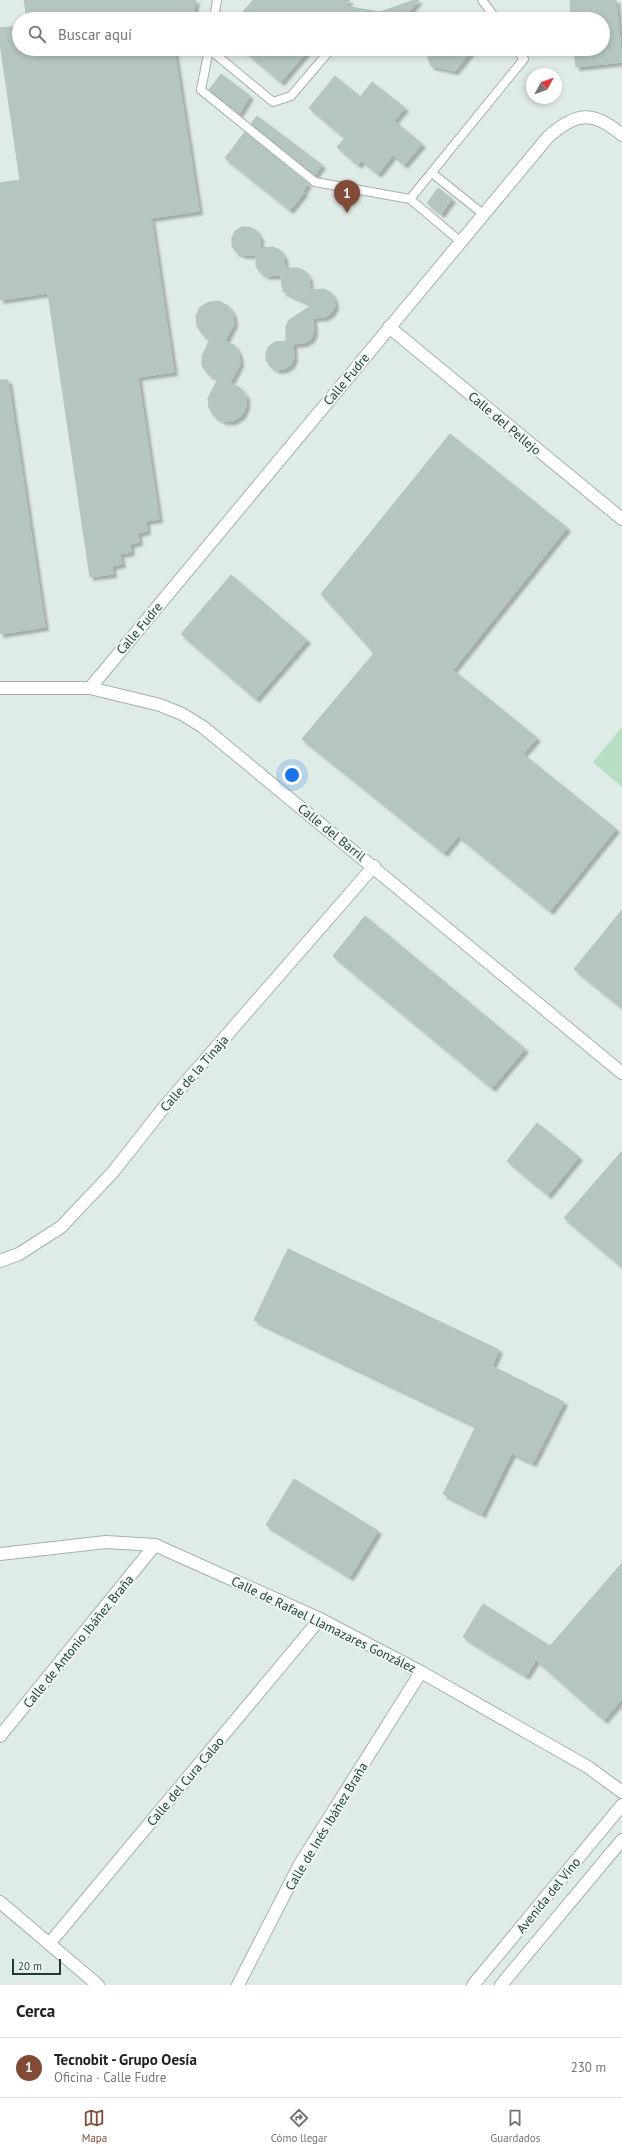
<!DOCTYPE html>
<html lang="es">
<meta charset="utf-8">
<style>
:root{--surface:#fff;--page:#f6f6f6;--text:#202124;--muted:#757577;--line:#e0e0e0;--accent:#814b38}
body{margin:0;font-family:"PT Sans",sans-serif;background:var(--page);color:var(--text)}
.compass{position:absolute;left:526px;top:68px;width:36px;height:36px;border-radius:50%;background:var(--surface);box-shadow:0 2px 6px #0003;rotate:49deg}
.scale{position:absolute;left:12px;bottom:10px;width:49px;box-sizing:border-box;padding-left:4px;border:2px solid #1f3b35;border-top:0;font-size:11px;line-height:14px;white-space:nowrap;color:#1f3b35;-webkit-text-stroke:3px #eff7f4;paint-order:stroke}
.you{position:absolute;left:292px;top:775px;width:14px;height:14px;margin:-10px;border:3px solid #fff;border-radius:50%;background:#1a73e8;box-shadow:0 0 0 6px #1a73e833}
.badge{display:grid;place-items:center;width:26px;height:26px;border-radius:50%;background:var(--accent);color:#fff;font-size:13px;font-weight:700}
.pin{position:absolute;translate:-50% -33px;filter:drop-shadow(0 1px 2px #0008)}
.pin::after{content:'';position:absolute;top:21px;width:14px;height:12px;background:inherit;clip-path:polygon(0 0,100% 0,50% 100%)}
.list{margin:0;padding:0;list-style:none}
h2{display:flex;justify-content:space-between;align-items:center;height:52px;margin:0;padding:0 16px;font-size:17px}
h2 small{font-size:13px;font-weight:400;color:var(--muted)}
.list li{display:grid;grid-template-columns:26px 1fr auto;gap:12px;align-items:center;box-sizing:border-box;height:60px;padding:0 16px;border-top:1px solid var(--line)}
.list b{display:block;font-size:15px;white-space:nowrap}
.list p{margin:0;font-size:13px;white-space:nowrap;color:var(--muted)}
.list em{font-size:13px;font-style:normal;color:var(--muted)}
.icon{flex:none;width:22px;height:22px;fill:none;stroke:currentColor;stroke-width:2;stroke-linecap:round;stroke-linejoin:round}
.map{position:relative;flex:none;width:622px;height:1985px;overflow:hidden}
.search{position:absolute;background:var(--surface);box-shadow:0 2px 6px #0003;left:12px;right:12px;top:12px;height:44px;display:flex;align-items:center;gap:10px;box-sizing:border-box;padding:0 14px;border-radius:22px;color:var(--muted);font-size:15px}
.sheet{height:112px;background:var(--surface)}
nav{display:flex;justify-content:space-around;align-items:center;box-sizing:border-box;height:56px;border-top:1px solid var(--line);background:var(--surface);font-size:11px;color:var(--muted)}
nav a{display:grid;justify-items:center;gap:2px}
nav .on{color:var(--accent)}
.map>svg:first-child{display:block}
.green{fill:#b7ddc2}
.building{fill:#b4c6bf;stroke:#b1c5bd;filter:url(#shadow)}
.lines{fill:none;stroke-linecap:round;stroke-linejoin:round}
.service-casing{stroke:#a2b3ad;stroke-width:10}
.minor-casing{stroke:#a2b3ad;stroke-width:14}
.tertiary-casing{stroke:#a2b3ad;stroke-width:14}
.service{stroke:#fff;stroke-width:8}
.minor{stroke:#fff;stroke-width:12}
.tertiary{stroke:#fff;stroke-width:12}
.labels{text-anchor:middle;stroke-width:4;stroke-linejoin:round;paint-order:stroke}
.street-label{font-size:13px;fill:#1f3b35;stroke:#eff7f4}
</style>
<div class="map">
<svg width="622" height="1985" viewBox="0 0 622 1985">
<defs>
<filter id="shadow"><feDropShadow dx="3.5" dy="3.5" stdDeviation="1" flood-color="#0004"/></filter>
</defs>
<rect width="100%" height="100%" fill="#dfebe6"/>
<polygon class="green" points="622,727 622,787 593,762"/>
<g class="building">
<polygon points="24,0 196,0 192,19 27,19"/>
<polygon points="253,0 350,0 345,6 380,12 414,0 419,0 403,19 338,19 337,16 334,19 237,19"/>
<polygon points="570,0 616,0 622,62 576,67 574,49 603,49 603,19 571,19"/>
<polygon points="19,26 19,49 174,49 199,211 151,218 174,372 138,377 159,519 146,521 147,531 138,533 139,542 130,544 131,552 120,554 122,564 112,566 113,574 90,577 48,293 0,300 0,183 20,180 0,43 0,28"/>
<polygon points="242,49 309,49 281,82"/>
<polygon points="425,49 473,49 455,71 431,66"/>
<polygon points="221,74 250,96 239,114 209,90"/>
<polygon points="335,76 360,97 372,82 405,108 394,121 422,144 404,165 393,155 378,174 362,161 358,165 337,147 345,138 309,108"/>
<polygon points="257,116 322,165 315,175 251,124"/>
<polygon points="245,132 308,184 303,191 304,193 290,210 225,158"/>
<polygon points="438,188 452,199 441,214 427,203"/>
<polygon points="242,227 249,227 256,230 260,237 260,248 273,247 280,250 284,257 285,268 298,268 305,271 309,278 310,290 324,289 330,292 334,299 335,306 331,313 325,317 313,318 314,332 311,339 304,343 293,344 294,358 291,365 284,369 277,370 270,366 266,360 266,352 269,346 275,342 286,341 286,326 289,320 312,305 282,291 284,291 282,287 281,275 267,276 260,272 256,266 256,255 243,255 236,252 232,246 232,238 235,231"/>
<polygon points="219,301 228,306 233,314 234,324 225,341 234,345 239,354 240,364 230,383 240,388 246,396 246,406 242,415 233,421 223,421 214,416 209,408 208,398 218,379 208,374 202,366 202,356 210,339 202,334 197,326 196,316 200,307 209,302"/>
<polygon points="0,380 8,380 45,627 0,634"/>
<polygon points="450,434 567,528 453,670 537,738 523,754 616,829 550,911 458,836 444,853 302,739 374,653 321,594"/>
<polygon points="231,575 307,640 256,699 181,634"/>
<polygon points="622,910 622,1008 574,969"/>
<polygon points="365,916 525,1049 492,1088 333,956"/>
<polygon points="537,1123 579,1157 548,1195 507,1161"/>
<polygon points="622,1151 622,1267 564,1218"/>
<polygon points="288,1249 499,1350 492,1366 564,1402 533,1463 512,1453 482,1514 443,1494 476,1426 254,1320"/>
<polygon points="294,1479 378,1531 350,1577 266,1525"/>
<polygon points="622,1563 622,1699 604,1720 536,1660 526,1676 463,1637 483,1604 550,1646"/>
</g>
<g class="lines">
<defs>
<g id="service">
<polyline points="482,0 496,19"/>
<polyline points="214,19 217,0"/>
<polyline points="209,49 201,90 315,182 410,199 461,242"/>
<polyline points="209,49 273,102 291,96 331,49"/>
<polyline points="432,173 483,214"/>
<polyline points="410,199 524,59 516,49"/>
</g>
<g id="minor">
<polyline points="389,327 622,519"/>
<polyline points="0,688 90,688 160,705 182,714 203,727 622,1073"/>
<path d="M 90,688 L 548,137 C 576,112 593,110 622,135"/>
<polyline points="0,1261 19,1254 61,1227 113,1172 165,1106 374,866"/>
<polyline points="0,1554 106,1542 155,1545 320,1619 421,1672 588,1767 622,1792"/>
<polyline points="0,1736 155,1545"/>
<polyline points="0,1902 98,1985"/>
<polyline points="49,1944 320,1619"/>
<polyline points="238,1985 300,1864 421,1672"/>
</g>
<g id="tertiary">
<polyline points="473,1985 622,1805"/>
<polyline points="501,1985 622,1840"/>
</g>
</defs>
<use href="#service" class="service-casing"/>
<use href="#minor" class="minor-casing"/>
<use href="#tertiary" class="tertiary-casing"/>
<use href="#service" class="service"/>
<use href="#minor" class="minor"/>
<use href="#tertiary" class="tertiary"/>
</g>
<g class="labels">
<g class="street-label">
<text transform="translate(346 379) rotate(-50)" y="5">Calle Fudre</text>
<text transform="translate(505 423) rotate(40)" y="5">Calle del Pellejo</text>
<text transform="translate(139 628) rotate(-50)" y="5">Calle Fudre</text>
<text transform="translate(332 832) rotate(39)" y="5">Calle del Barril</text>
<text transform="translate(194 1073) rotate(-49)" y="5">Calle de la Tinaja</text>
<text transform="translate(324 1624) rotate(26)" y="5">Calle de Rafael Llamazares González</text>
<text transform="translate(78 1641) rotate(-51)" y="5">Calle de Antonio Ibáñez Braña</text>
<text transform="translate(185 1781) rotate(-50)" y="5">Calle del Cura Calao</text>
<text transform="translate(326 1826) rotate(-59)" y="5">Calle de Inés Ibáñez Braña</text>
<text transform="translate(548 1895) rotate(-51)" y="5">Avenida del Vino</text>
</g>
</g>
</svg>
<svg class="compass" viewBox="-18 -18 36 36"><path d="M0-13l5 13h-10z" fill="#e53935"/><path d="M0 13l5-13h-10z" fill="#757577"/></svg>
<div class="scale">20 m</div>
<div class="you"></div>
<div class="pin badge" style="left:347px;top:213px">1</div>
<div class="search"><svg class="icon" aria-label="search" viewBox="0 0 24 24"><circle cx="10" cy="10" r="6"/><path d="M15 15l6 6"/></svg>Buscar aquí</div>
</div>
<section class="sheet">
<h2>Cerca<small></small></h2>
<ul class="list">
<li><span class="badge">1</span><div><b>Tecnobit - Grupo Oesía</b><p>Oficina · Calle Fudre</p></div><em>230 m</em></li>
</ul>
</section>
<nav>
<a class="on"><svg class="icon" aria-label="map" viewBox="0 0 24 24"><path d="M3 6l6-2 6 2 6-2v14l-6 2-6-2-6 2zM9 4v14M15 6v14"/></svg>Mapa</a>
<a><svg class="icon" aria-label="directions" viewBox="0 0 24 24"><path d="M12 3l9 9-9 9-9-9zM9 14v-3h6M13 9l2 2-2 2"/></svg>Cómo llegar</a>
<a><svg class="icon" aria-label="saved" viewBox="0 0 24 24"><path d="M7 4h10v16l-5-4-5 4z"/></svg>Guardados</a>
</nav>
